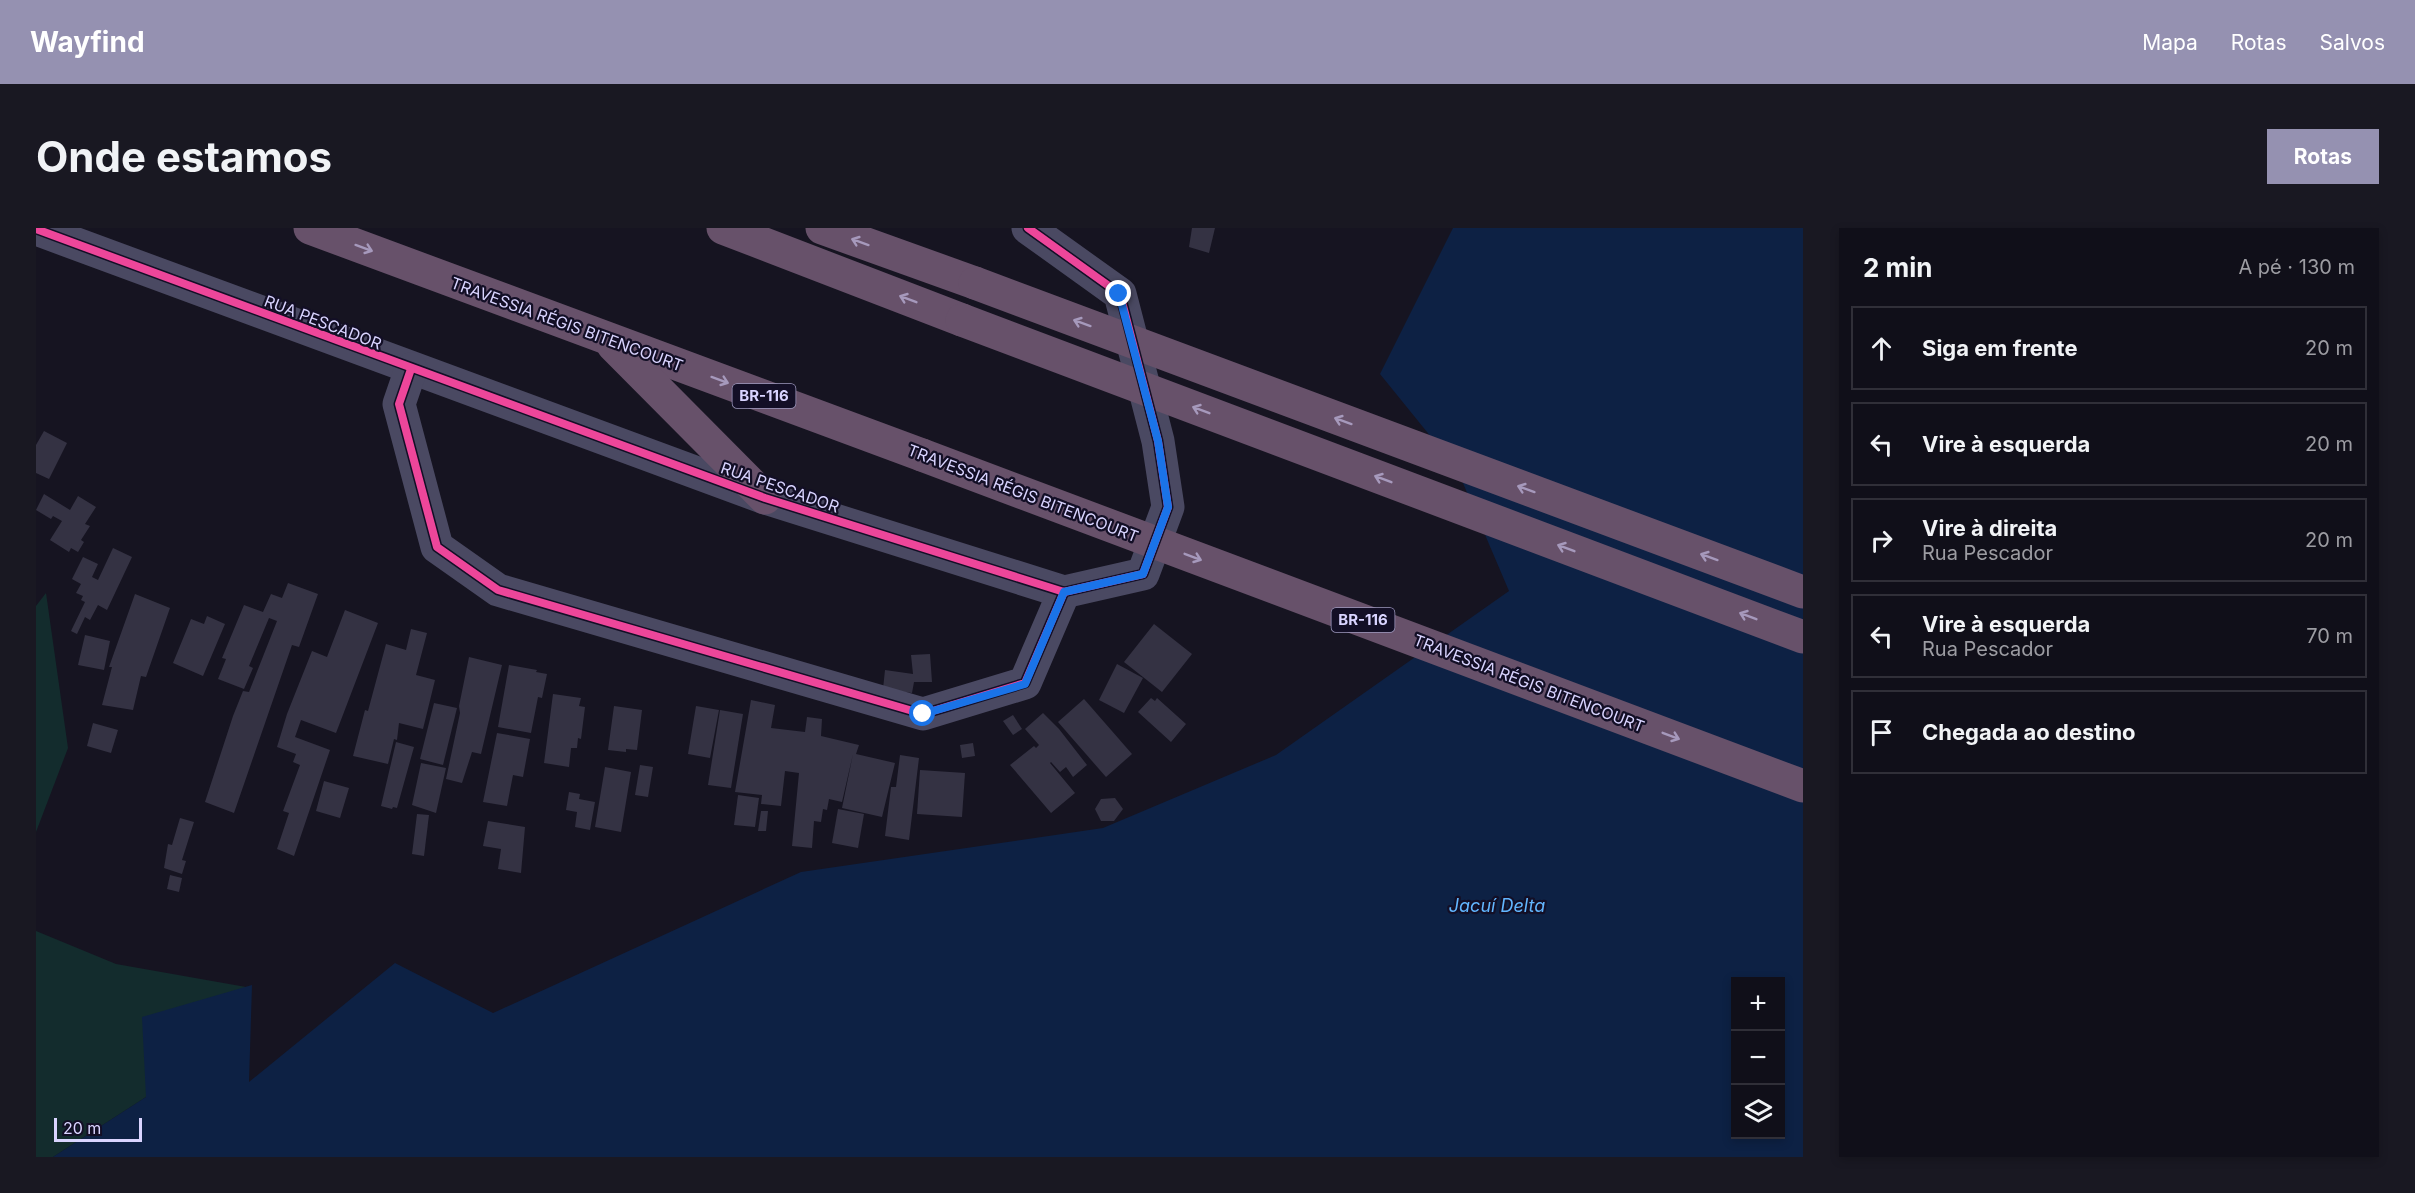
<!DOCTYPE html>
<html lang="pt">
<meta charset="utf-8">
<style>
:root{--surface:#100f19;--page:#191822;--text:#f1f3f6;--muted:#9c9ca2;--line:#302f38;--accent:#9591b1}
body{margin:0;font-family:Inter,sans-serif;background:var(--page);color:var(--text)}
.controls{position:absolute;right:18px;bottom:18px;display:grid;overflow:hidden;border-radius:0px;box-shadow:0 3px 9px #0003}
.controls button{width:54px;height:54px;display:grid;place-items:center;padding:0;border:0;border-bottom:2px solid var(--line);background:var(--surface);color:var(--text);font:30px sans-serif}
.scale{position:absolute;left:18px;bottom:15px;width:88px;box-sizing:border-box;padding-left:6px;border:3px solid #d9d4ff;border-top:0;font-size:16px;line-height:21px;white-space:nowrap;color:#d9d4ff;-webkit-text-stroke:4px #130f26;paint-order:stroke}
.stop{position:absolute;width:18px;height:18px;margin:-14px;border:4px solid #1a73e8;border-radius:50%;background:#fff}
.stop.end{background:#1a73e8;border-color:#fff;box-shadow:0 2px 6px #0008}
.list{margin:0;padding:0;list-style:none}
h2{display:flex;justify-content:space-between;align-items:center;height:78px;margin:0;padding:0 24px;font-size:26px}
h2 small{font-size:20px;font-weight:400;color:var(--muted)}
.list li{display:grid;grid-template-columns:39px 1fr auto;gap:18px;align-items:center;box-sizing:border-box;height:84px;margin:0 12px 12px;padding:0 12px;border:2px solid var(--line);border-radius:0px}
.list b{display:block;font-size:22px;white-space:nowrap}
.list p{margin:0;font-size:20px;white-space:nowrap;color:var(--muted)}
.list em{font-size:20px;font-style:normal;color:var(--muted)}
.icon{flex:none;width:33px;height:33px;fill:none;stroke:currentColor;stroke-width:2;stroke-linecap:round;stroke-linejoin:round}
.map{position:relative;flex:none;width:1767px;height:929px;overflow:hidden;border-radius:0px}
header{display:flex;align-items:center;gap:36px;box-sizing:border-box;height:84px;padding:0 30px;background:var(--accent);color:#fff}
header strong{font-size:28px}
nav{display:flex;gap:33px;margin-inline-start:auto;font-size:21px}
.intro{display:flex;align-items:center;justify-content:space-between;box-sizing:border-box;height:144px;padding:0 36px}
h1{margin:0;font-size:42px}
.button{padding:15px 27px;border-radius:0px;background:var(--accent);color:#fff;font-size:21px;font-weight:700}
main{display:flex;gap:36px;padding:0 36px}
aside{flex:1;background:var(--surface);border-radius:0px;box-shadow:0 3px 9px #0003}
.map>svg:first-child{display:block}
.green{fill:#132c2d}
.water{fill:#0d2144;fill-rule:evenodd}
.building{fill:#343243}
.lines{fill:none;stroke-linecap:round;stroke-linejoin:round}
.minor{stroke:#4a4962;stroke-width:33}
.highway{stroke:#67516a;stroke-width:33}
.highway-bridge{stroke:#67516a;stroke-width:33}
.cycleway-casing{stroke:#130f26;stroke-width:11}
.cycleway{stroke:#ed469a;stroke-width:8}
.oneway{stroke:#a699bc}
.route{stroke:#1a73e8;stroke-width:8}
.labels{text-anchor:middle;stroke-width:4.5;stroke-linejoin:round;paint-order:stroke}
.shield{fill:#130f26;stroke:#9e99be;stroke-width:1.5}
.shield-label{font-size:15px;font-weight:bold;fill:#d9d4ff}
.street-label{font-size:16px;fill:#d9d4ff;stroke:#130f26}
.water-label{font-size:18px;font-style:italic;fill:#62b6ff;stroke:#130f26}
</style>
<header>
<strong>Wayfind</strong>
<nav><a>Mapa</a><a>Rotas</a><a>Salvos</a></nav>
</header>
<div class="intro"><h1>Onde estamos</h1><a class="button">Rotas</a></div>
<main>
<div class="map">
<svg width="1767" height="929" viewBox="0 0 1767 929">
<rect width="100%" height="100%" fill="#161421"/>
<g class="green">
<polygon points="10,365 32,520 0,604 0,378"/>
<polygon points="0,703 80,736 210,759 110,869 17,929 0,929"/>
</g>
<path class="water" d="M 1417,0 L 1767,0 L 1767,929 L 17,929 L 110,869 L 106,789 L 216,757 L 213,854 L 359,735 L 457,785 L 765,644 L 1067,600 L 1240,527 L 1473,363 L 1421,241 L 1344,146 ZM 1700,754 L 1744,754 L 1744,906 L 1700,906 Z"/>
<g class="building">
<polygon points="1156,0 1179,0 1173,25 1153,19"/>
<polygon points="8,203 31,215 13,251 0,245 0,217"/>
<polygon points="8,266 34,282 42,268 60,279 49,296 54,298 45,312 48,314 42,324 35,320 33,324 14,312 26,293 17,288 15,291 0,282"/>
<polygon points="77,320 96,329 71,382 62,377 54,392 49,389 41,406 35,403 49,374 45,372 47,368 40,365 45,356 36,351 47,329 62,336 56,349 62,352"/>
<polygon points="252,355 282,366 263,419 256,417 198,585 169,574 197,488 207,463 213,464 241,393 233,390 213,438 217,440 208,461 182,451 190,431 186,430 208,377 227,384 235,366 246,370"/>
<polygon points="99,366 134,380 110,449 105,448 97,482 66,477 76,439 73,439"/>
<polygon points="309,382 342,395 300,505 265,492 259,509 294,522 258,628 241,621 253,585 247,583 264,537 257,534 260,526 241,519 251,486 276,423 291,429"/>
<polygon points="171,388 189,396 167,448 137,435 155,391 168,396"/>
<polygon points="1118,396 1156,426 1126,464 1088,434"/>
<polygon points="375,401 391,405 380,447 399,452 387,501 363,495 361,512 358,511 352,536 317,528 329,482 332,483 350,416 370,422"/>
<polygon points="49,407 74,413 68,442 42,437"/>
<polygon points="894,426 896,454 878,454 876,465 847,461 849,442 877,446 875,427"/>
<polygon points="433,429 466,437 445,526 436,524 426,555 410,551 424,485 423,478"/>
<polygon points="1081,436 1107,450 1088,485 1063,472"/>
<polygon points="473,437 501,442 500,444 511,446 506,470 502,469 495,505 462,499"/>
<polygon points="517,466 545,470 543,478 549,479 545,511 542,510 541,520 535,520 533,539 508,535"/>
<polygon points="1115,470 1119,473 1121,470 1150,496 1135,514 1102,484"/>
<polygon points="1048,471 1096,526 1070,549 1022,494"/>
<polygon points="715,472 739,477 735,500 769,504 771,489 786,491 785,508 823,517 820,526 859,535 846,589 806,580 817,526 806,574 793,571 791,582 787,581 785,594 778,593 776,620 756,618 763,545 749,543 745,578 725,576 726,567 699,564"/>
<polygon points="398,475 421,480 407,537 384,531"/>
<polygon points="578,478 606,482 601,522 590,521 590,524 572,522"/>
<polygon points="660,478 683,482 674,530 652,526"/>
<polygon points="684,482 707,486 695,560 672,557"/>
<polygon points="1007,485 1023,501 1051,537 1037,549 1030,539 1024,544 1015,534 1014,535 1039,565 1015,585 974,537 998,518 1000,520 1003,517 989,501"/>
<polygon points="977,487 986,501 977,507 967,493"/>
<polygon points="57,495 82,502 75,525 51,518"/>
<polygon points="461,505 494,511 487,549 477,547 471,578 447,574"/>
<polygon points="360,514 378,519 361,580 357,579 356,581 345,578"/>
<polygon points="937,515 939,528 926,530 924,517"/>
<polygon points="864,527 883,530 873,612 849,608 855,559 860,559"/>
<polygon points="385,535 410,540 400,585 376,577"/>
<polygon points="604,537 617,539 612,569 599,567"/>
<polygon points="569,539 595,544 585,604 559,599"/>
<polygon points="884,542 929,545 926,589 881,586"/>
<polygon points="288,553 313,560 304,590 280,583"/>
<polygon points="533,564 544,566 543,571 559,574 554,602 539,599 541,584 530,582"/>
<polygon points="702,567 723,570 719,599 698,597"/>
<polygon points="1079,570 1087,581 1078,593 1065,593 1059,581 1065,571"/>
<polygon points="802,581 828,586 822,620 796,615"/>
<polygon points="725,583 732,583 730,603 722,603"/>
<polygon points="381,586 393,587 388,628 376,626"/>
<polygon points="144,590 158,594 146,632 150,633 146,646 128,640 132,616 136,617"/>
<polygon points="452,593 489,599 485,645 462,641 465,621 447,618"/>
<polygon points="134,647 146,650 143,664 131,661"/>
</g>
<g class="lines">
<g class="minor">
<polyline points="0,1 729,270 1028,364 1107,346 1132,279 1122,213 1084,66 992,0"/>
<polyline points="375,141 363,176 401,319 462,362 887,486 989,455 1028,364"/>
</g>
<g class="highway">
<polyline points="274,0 886,227"/>
<polyline points="687,0 926,92"/>
<polyline points="786,0 939,55"/>
<polyline points="577,117 729,270"/>
</g>
<g class="highway-bridge">
<polyline points="939,55 1767,364"/>
<polyline points="926,92 1767,409"/>
<polyline points="886,227 1767,558"/>
</g>
<defs>
<g id="cycleway">
<polyline points="0,1 729,270 1028,364 1107,346 1132,279 1122,213 1084,66 992,0"/>
<polyline points="375,141 363,176 401,319 462,362 887,486 989,455 1028,364"/>
</g>
</defs>
<use href="#cycleway" class="cycleway-casing"/>
<use href="#cycleway" class="cycleway"/>
</g>
<defs><path id="oneway-shaft" d="M-6 0H5M1.5-3L5.5 0L1.5 3" fill="none" stroke-width="1.6" stroke-linecap="round" stroke-linejoin="round" transform="scale(1.5)"/></defs>
<g class="oneway">
<use href="#oneway-shaft" transform="translate(824 14) rotate(-160)"/>
<use href="#oneway-shaft" transform="translate(328 20) rotate(20)"/>
<use href="#oneway-shaft" transform="translate(872 71) rotate(-159)"/>
<use href="#oneway-shaft" transform="translate(1046 95) rotate(-160)"/>
<use href="#oneway-shaft" transform="translate(684 152) rotate(20)"/>
<use href="#oneway-shaft" transform="translate(1165 182) rotate(-159)"/>
<use href="#oneway-shaft" transform="translate(1307 193) rotate(-160)"/>
<use href="#oneway-shaft" transform="translate(1347 251) rotate(-159)"/>
<use href="#oneway-shaft" transform="translate(1490 261) rotate(-160)"/>
<use href="#oneway-shaft" transform="translate(1530 320) rotate(-159)"/>
<use href="#oneway-shaft" transform="translate(1157 329) rotate(21)"/>
<use href="#oneway-shaft" transform="translate(1673 329) rotate(-160)"/>
<use href="#oneway-shaft" transform="translate(1712 388) rotate(-159)"/>
<use href="#oneway-shaft" transform="translate(1635 508) rotate(21)"/>
</g>
<g class="lines">
<polyline class="route" points="887,486 989,456 1028,364 1107,346 1132,279 1122,213 1083,66"/>
</g>
<g class="labels">
<g class="shield">
<rect x="696.5" y="156" width="63" height="24" rx="4.5"/>
<rect x="1295.5" y="380" width="63" height="24" rx="4.5"/>
</g>
<g class="shield-label">
<text x="728" y="173">BR-116</text>
<text x="1327" y="397">BR-116</text>
</g>
<g class="street-label">
<text transform="translate(287 94) rotate(21)" y="6">RUA PESCADOR</text>
<text transform="translate(531 96) rotate(20)" y="6">TRAVESSIA RÉGIS BITENCOURT</text>
<text transform="translate(744 259) rotate(19)" y="6">RUA PESCADOR</text>
<text transform="translate(987 265) rotate(21)" y="6">TRAVESSIA RÉGIS BITENCOURT</text>
<text transform="translate(1493 455) rotate(21)" y="6">TRAVESSIA RÉGIS BITENCOURT</text>
</g>
<g class="water-label">
<text x="1461" y="684">Jacuí Delta</text>
</g>
</g>
</svg>
<div class="controls">
<button>+</button>
<button>−</button>
<button><svg class="icon" aria-label="layers" viewBox="0 0 24 24"><path d="M12 4l9 5-9 5-9-5zM3 14l9 5 9-5"/></svg></button>
</div>
<div class="scale">20 m</div>
<div class="stop" style="left:887px;top:486px"></div>
<div class="stop end" style="left:1083px;top:66px"></div>
</div>
<aside>
<h2>2 min<small>A pé · 130 m</small></h2>
<ul class="list">
<li><svg class="icon" aria-label="ahead" viewBox="0 0 24 24"><path d="M12 20V5M6 11l6-6 6 6"/></svg><div><b>Siga em frente</b></div><em>20 m</em></li>
<li><svg class="icon" aria-label="left" viewBox="0 0 24 24"><path d="M17 20v-9H6M10 6l-5 5 5 5"/></svg><div><b>Vire à esquerda</b></div><em>20 m</em></li>
<li><svg class="icon" aria-label="right" viewBox="0 0 24 24"><path d="M7 20v-9h11M14 6l5 5-5 5"/></svg><div><b>Vire à direita</b><p>Rua Pescador</p></div><em>20 m</em></li>
<li><svg class="icon" aria-label="left" viewBox="0 0 24 24"><path d="M17 20v-9H6M10 6l-5 5 5 5"/></svg><div><b>Vire à esquerda</b><p>Rua Pescador</p></div><em>70 m</em></li>
<li><svg class="icon" aria-label="arrive" viewBox="0 0 24 24"><path d="M6 21V4h12l-3 4 3 4H6"/></svg><div><b>Chegada ao destino</b></div></li>
</ul>
</aside>
</main>
